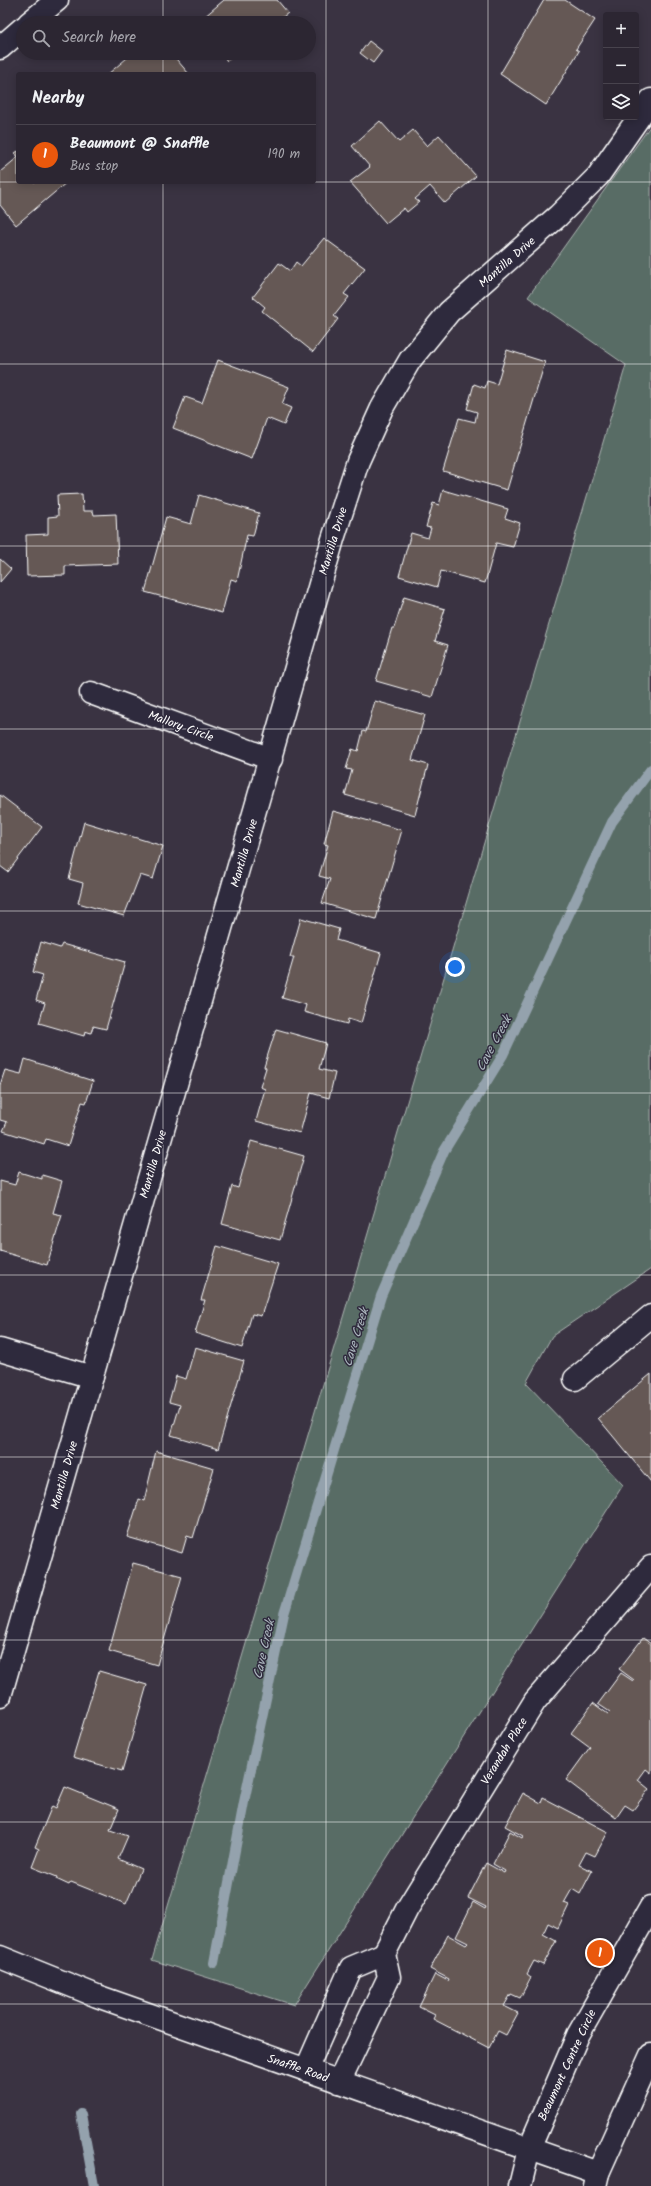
<!DOCTYPE html>
<meta charset="utf-8">
<style>
:root{--surface:#2c2632;--page:#38323e;--text:#f1f3f6;--muted:#a6a5ac;--line:#48434d;--accent:#ea580c}
body{margin:0;font-family:Kalam,sans-serif;background:var(--page);color:var(--text)}
.controls{position:absolute;right:12px;top:12px;display:grid;overflow:hidden;border-radius:4px;box-shadow:0 2px 10px #0003}
.controls button{width:36px;height:36px;display:grid;place-items:center;padding:0;border:0;border-bottom:1px solid var(--line);background:var(--surface);color:var(--text);font:20px sans-serif}
.you{position:absolute;left:455px;top:967px;width:14px;height:14px;margin:-10px;border:3px solid #fff;border-radius:50%;background:#1a73e8;box-shadow:0 0 0 6px #1a73e833}
.badge{display:grid;place-items:center;width:26px;height:26px;border-radius:50%;background:var(--accent);color:#fff;font-size:13px;font-weight:700}
.pin{position:absolute;translate:-50% -50%;border:2px solid #fff;box-shadow:0 1px 4px #0006}
.list{margin:0;padding:0;list-style:none}
h2{display:flex;justify-content:space-between;align-items:center;height:52px;margin:0;padding:0 16px;font-size:17px}
h2 small{font-size:13px;font-weight:400;color:var(--muted)}
.list li{display:grid;grid-template-columns:26px 1fr auto;gap:12px;align-items:center;box-sizing:border-box;height:60px;padding:0 16px;border-top:1px solid var(--line)}
.list b{display:block;font-size:15px;white-space:nowrap}
.list p{margin:0;font-size:13px;white-space:nowrap;color:var(--muted)}
.list em{font-size:13px;font-style:normal;color:var(--muted)}
.icon{flex:none;width:22px;height:22px;fill:none;stroke:currentColor;stroke-width:2;stroke-linecap:round;stroke-linejoin:round}
.map{position:relative;flex:none;width:651px;height:2186px;overflow:hidden}
.search{position:absolute;background:var(--surface);box-shadow:0 2px 10px #0003;left:16px;top:16px;width:300px;height:44px;display:flex;align-items:center;gap:10px;box-sizing:border-box;padding:0 14px;border-radius:22px;color:var(--muted);font-size:15px}
.panel{position:absolute;background:var(--surface);box-shadow:0 2px 10px #0003;left:16px;top:72px;width:300px;height:112px;border-radius:4px}
.map>svg:first-child{display:block}
.green{fill:#596c65;stroke:#acb6b2}
.lines{fill:none;stroke-linecap:round;stroke-linejoin:round}
.stream{stroke:#94a2ad;stroke-width:10}
.building{fill:#655954;stroke:#fff}
.street-casing{stroke:#fff;stroke-width:25}
.secondary-casing{stroke:#fff;stroke-width:25}
.street{stroke:#2f2a3d;stroke-width:22}
.secondary{stroke:#2f2a3d;stroke-width:22}
.grid{fill:none;stroke:#fff;stroke-width:1;stroke-opacity:0.55}
.labels{text-anchor:middle;stroke-width:3;stroke-linejoin:round;paint-order:stroke}
.street-label{font-size:12px;fill:#fff;stroke:#2f2a3d}
.water-label{font-size:13px;font-style:italic;fill:#aeb9c1;stroke:#2f2a3d}
</style>
<div class="map">
<svg width="651" height="2186" viewBox="0 0 651 2186">
<rect width="100%" height="100%" fill="#3a3342"/>
<filter id="ink" filterUnits="userSpaceOnUse"><feTurbulence type="fractalNoise" baseFrequency=".025" numOctaves="2"/><feDisplacementMap in="SourceGraphic" scale="8" xChannelSelector="R" yChannelSelector="G"/><feConvolveMatrix kernelMatrix="1 2 1 2 8 2 1 2 1" color-interpolation-filters="sRGB"/></filter>
<g filter="url(#ink)">
<polygon class="green" points="651,125 651,1269 552,1336 526,1383 623,1485 294,2005 152,1960 626,365 528,297"/>
<g class="lines">
<g class="stream">
<polyline points="214,1963 244,1802 284,1614 381,1296 444,1151 503,1055 612,822 651,769"/>
<polyline points="81,2114 94,2186"/>
</g>
</g>
<g class="building">
<polygon points="224,0 277,0 288,13 275,23 197,23"/>
<polygon points="544,0 565,0 595,20 576,49 579,51 546,105 500,74"/>
<polygon points="369,41 382,51 373,63 360,53"/>
<polygon points="133,53 171,53 189,74 108,74"/>
<polygon points="221,53 237,53 227,61"/>
<polygon points="380,121 399,142 413,130 427,146 439,135 476,176 445,203 430,186 415,199 419,202 407,212 404,208 386,223 350,182 370,167 352,146"/>
<polygon points="18,151 18,182 67,182 16,225 0,205 0,172 18,157 15,153"/>
<polygon points="324,238 365,268 344,294 349,297 334,316 338,319 313,352 262,311 265,307 253,297 279,263 290,271 296,262 301,266"/>
<polygon points="507,350 545,362 507,490 443,471 459,418 475,422 477,412 467,409 474,384 485,388 487,381 497,384"/>
<polygon points="218,360 289,387 282,404 291,408 284,425 267,418 252,459 173,428 185,397 202,403"/>
<polygon points="443,490 508,509 505,518 520,523 513,547 496,543 485,583 441,571 437,587 399,576 411,533 428,538 431,528 426,527 433,503 439,505"/>
<polygon points="82,494 83,511 93,511 94,515 116,514 118,564 65,566 65,575 27,576 26,535 48,534 48,517 58,516 57,495"/>
<polygon points="199,495 259,513 253,536 247,535 237,581 231,579 222,613 145,592 166,517 191,524"/>
<polygon points="0,559 11,569 0,582"/>
<polygon points="404,597 445,609 435,641 448,645 432,697 376,681 392,628 394,628"/>
<polygon points="375,701 425,715 412,760 428,765 415,815 345,795 352,770 346,769 352,749 358,751 363,731 366,732"/>
<polygon points="0,795 42,827 8,872 0,866"/>
<polygon points="333,811 402,830 376,919 322,903 330,879 319,876 328,845 324,844"/>
<polygon points="84,822 163,846 153,879 140,875 124,916 78,903 83,883 69,879"/>
<polygon points="301,918 339,929 336,940 381,953 361,1023 348,1019 347,1024 304,1012 306,1005 282,998 294,957 290,957"/>
<polygon points="41,942 60,948 62,944 125,962 106,1029 93,1026 91,1033 85,1031 84,1036 39,1023 45,1003 36,1000 43,975 33,972"/>
<polygon points="276,1029 326,1043 319,1069 335,1073 329,1098 311,1093 300,1133 256,1121 265,1089 260,1087 266,1068 264,1067"/>
<polygon points="25,1059 93,1081 86,1103 82,1102 68,1146 46,1139 44,1144 3,1131 7,1122 0,1120 0,1085 5,1070 21,1074"/>
<polygon points="251,1141 304,1156 280,1240 222,1224 232,1186 238,1188"/>
<polygon points="19,1172 42,1179 42,1175 62,1181 53,1213 62,1215 47,1265 0,1251 0,1181 15,1185"/>
<polygon points="217,1246 278,1264 261,1316 252,1314 242,1348 195,1333 205,1300 201,1300"/>
<polygon points="195,1347 244,1361 218,1449 171,1435 180,1405 169,1402 176,1376 186,1379"/>
<polygon points="651,1374 651,1482 598,1418"/>
<polygon points="156,1451 214,1468 193,1538 187,1536 182,1553 127,1537 139,1499 144,1501"/>
<polygon points="133,1563 182,1576 157,1665 109,1651"/>
<polygon points="643,1638 651,1644 651,1773 646,1769 638,1780 649,1789 633,1810 625,1805 616,1818 566,1780 590,1747 571,1733 593,1703 608,1714 610,1712 598,1704 621,1673 633,1681 634,1680 619,1669"/>
<polygon points="99,1671 147,1685 122,1771 73,1757"/>
<polygon points="65,1787 119,1809 110,1830 128,1836 118,1859 141,1869 126,1904 71,1882 69,1885 56,1879 57,1877 32,1867 39,1849 35,1847 52,1806 56,1808"/>
<polygon points="523,1793 541,1803 543,1798 608,1832 595,1856 586,1852 579,1865 592,1871 580,1894 572,1889 564,1903 569,1905 558,1928 548,1923 543,1934 556,1941 543,1965 534,1961 527,1974 531,1977 520,1998 511,1994 504,2006 518,2013 506,2035 498,2031 489,2048 433,2019 435,2015 419,2007 435,1974 448,1981 449,1979 430,1969 448,1935 466,1945 468,1943 456,1937 473,1902 485,1909 486,1907 468,1898 486,1863 504,1873 505,1871 493,1864 510,1831 522,1838 523,1836 505,1826"/>
</g>
<g class="lines">
<defs>
<g id="street">
<polyline points="29,23 57,0"/>
<polyline points="0,48 23,28"/>
<polyline points="91,693 271,759"/>
<polyline points="0,1350 92,1377"/>
<polyline points="575,1379 651,1316"/>
<polyline points="0,1696 333,539 358,461 382,408 410,360 449,312 558,216 598,176 651,100"/>
<polyline points="0,1957 97,1996 598,2173"/>
<polyline points="306,2070 351,1968 384,1954"/>
<polyline points="339,2082 389,1977 384,1954 407,1909 535,1701 651,1567"/>
</g>
<g id="secondary">
<polyline points="520,2186 529,2149 578,2035 651,1907"/>
<polyline points="595,2186 598,2173 651,2055"/>
</g>
</defs>
<use href="#street" class="street-casing"/>
<use href="#secondary" class="secondary-casing"/>
<use href="#street" class="street"/>
<use href="#secondary" class="secondary"/>
</g>
</g>
<path class="grid" d="M 163,0 L 163,23M 326,0 L 326,2186M 488,0 L 488,2186M 163,53 L 163,74M 0,182 L 651,182M 163,182 L 163,2186M 0,364 L 651,364M 0,546 L 651,546M 0,729 L 651,729M 0,911 L 651,911M 0,1093 L 651,1093M 0,1275 L 651,1275M 0,1457 L 651,1457M 0,1640 L 651,1640M 0,1822 L 651,1822M 0,2004 L 651,2004"/>
<g class="labels">
<g class="street-label">
<text transform="translate(507 262) rotate(-41)" y="4">Mantilla Drive</text>
<text transform="translate(333 541) rotate(-73)" y="4">Mantilla Drive</text>
<text transform="translate(181 726) rotate(20)" y="4">Mallory Circle</text>
<text transform="translate(244 853) rotate(-74)" y="4">Mantilla Drive</text>
<text transform="translate(153 1164) rotate(-74)" y="4">Mantilla Drive</text>
<text transform="translate(64 1475) rotate(-74)" y="4">Mantilla Drive</text>
<text transform="translate(504 1751) rotate(-58)" y="4">Verandah Place</text>
<text transform="translate(567 2065) rotate(-65)" y="4">Beaumont Centre Circle</text>
<text transform="translate(298 2068) rotate(19)" y="4">Snaffle Road</text>
</g>
<g class="water-label">
<text transform="translate(493 1043) rotate(-62)" y="5">Cave Creek</text>
<text transform="translate(355 1337) rotate(-73)" y="5">Cave Creek</text>
<text transform="translate(263 1649) rotate(-78)" y="5">Cave Creek</text>
</g>
</g>
</svg>
<div class="controls">
<button>+</button>
<button>−</button>
<button><svg class="icon" aria-label="layers" viewBox="0 0 24 24"><path d="M12 4l9 5-9 5-9-5zM3 14l9 5 9-5"/></svg></button>
</div>
<div class="you"></div>
<div class="pin badge" style="left:600px;top:1953px">1</div>
<div class="search"><svg class="icon" aria-label="search" viewBox="0 0 24 24"><circle cx="10" cy="10" r="6"/><path d="M15 15l6 6"/></svg>Search here</div>
<section class="panel">
<h2>Nearby<small></small></h2>
<ul class="list">
<li><span class="badge">1</span><div><b>Beaumont @ Snaffle</b><p>Bus stop</p></div><em>190 m</em></li>
</ul>
</section>
</div>
